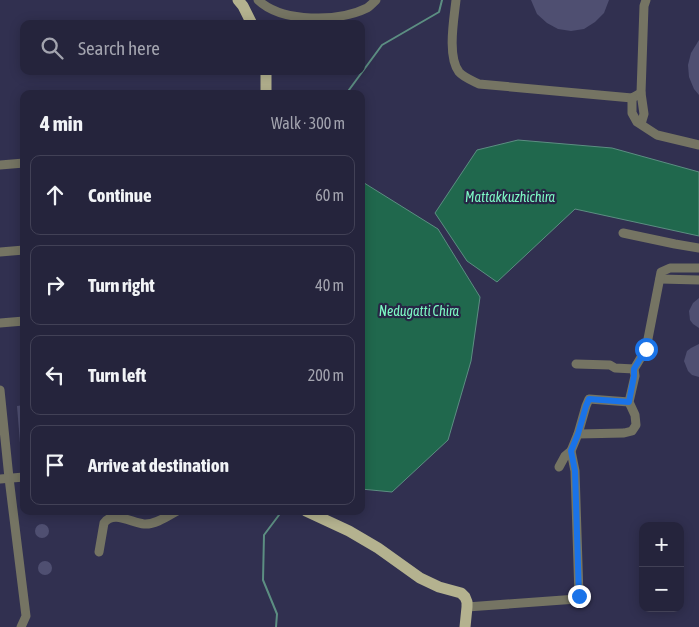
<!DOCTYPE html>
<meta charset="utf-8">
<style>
:root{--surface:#25243c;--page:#313047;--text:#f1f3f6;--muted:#a3a4af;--line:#424156}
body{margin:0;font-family:"Asap Condensed",sans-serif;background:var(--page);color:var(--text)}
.controls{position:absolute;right:15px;bottom:15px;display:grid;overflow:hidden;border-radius:10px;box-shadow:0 2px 12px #0003}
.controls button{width:45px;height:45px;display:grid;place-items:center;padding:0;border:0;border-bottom:1px solid var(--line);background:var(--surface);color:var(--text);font:25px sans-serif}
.stop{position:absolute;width:15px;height:15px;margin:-11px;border:4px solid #1a73e8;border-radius:50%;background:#fff}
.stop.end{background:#1a73e8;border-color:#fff;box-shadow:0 1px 5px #0008}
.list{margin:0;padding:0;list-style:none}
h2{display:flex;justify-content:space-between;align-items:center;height:65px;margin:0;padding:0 20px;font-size:21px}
h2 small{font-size:16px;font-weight:400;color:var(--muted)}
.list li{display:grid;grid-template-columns:32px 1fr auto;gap:15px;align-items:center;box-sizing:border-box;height:80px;margin:0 10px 10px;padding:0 10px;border:1px solid var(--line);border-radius:10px}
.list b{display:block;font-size:19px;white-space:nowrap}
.list em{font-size:16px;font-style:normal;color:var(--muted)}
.icon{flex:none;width:28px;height:28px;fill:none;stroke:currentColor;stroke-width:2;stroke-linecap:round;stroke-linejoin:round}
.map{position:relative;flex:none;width:699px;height:627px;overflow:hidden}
.search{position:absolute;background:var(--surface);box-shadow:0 2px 12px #0003;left:20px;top:20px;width:345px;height:55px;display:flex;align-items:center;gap:12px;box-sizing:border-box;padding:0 18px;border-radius:10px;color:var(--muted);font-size:19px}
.panel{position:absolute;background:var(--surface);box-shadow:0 2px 12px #0003;left:20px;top:90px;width:345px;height:425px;border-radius:10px}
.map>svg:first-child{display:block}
.water{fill:#20684d;stroke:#5c8e82}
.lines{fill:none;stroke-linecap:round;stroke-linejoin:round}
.stream{stroke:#5c8e82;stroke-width:2}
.building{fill:#4f4f71}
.minor{stroke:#757463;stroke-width:9}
.major{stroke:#b4b28f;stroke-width:11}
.route{stroke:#1a73e8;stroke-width:6}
.labels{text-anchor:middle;stroke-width:4.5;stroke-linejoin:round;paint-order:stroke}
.water-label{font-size:14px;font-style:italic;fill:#7efbc6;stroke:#272645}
</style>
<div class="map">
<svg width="699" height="627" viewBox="0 0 699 627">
<rect width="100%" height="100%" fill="#313050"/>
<g class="water">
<polygon points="518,140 612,148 699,172 699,236 575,209 497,282 467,261 435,213 477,150"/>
<polygon points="361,181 438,229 480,297 471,361 448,440 392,492 361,489"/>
</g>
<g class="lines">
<g class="stream">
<polyline points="346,94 382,45 439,12 442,0"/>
<polyline points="276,627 277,614 263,580 264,535 282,511"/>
</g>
</g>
<g class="building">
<polygon points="531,0 609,0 604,13 595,22 584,29 571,31 558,29 547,23 537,14"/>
<polygon points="699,40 699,95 694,89 689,77 688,65 691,53"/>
<polygon points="699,298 699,328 693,324 690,320 689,311 693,303"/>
<polygon points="699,344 699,377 692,375 688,371 684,361 687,351 691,348"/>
<polygon points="24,405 24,443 20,443 17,406"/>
<circle cx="42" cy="531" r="7"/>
<circle cx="45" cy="568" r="7"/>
</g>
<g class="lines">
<g class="minor">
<path d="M 258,0 C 282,23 339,22 367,8 C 370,6 373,3 376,0"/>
<path d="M 456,0 C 454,19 447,56 459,72 C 463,77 473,81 479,84 L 632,98 L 641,93 L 644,114 L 641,124"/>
<polyline points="641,93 644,6 646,0"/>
<polyline points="632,98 632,113 637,122 657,135 699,145"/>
<polyline points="0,165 24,163"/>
<polyline points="623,233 675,244 699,248"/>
<polyline points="0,252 24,250"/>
<polyline points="660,279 699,280"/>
<polyline points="0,323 24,321"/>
<polyline points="576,364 610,365 615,368 634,369"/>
<polyline points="0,390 9,478 26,616 21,627"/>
<polyline points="578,434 624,433 632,431 636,425 635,415 629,402 635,376 634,369 646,349 661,272 670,268 699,268"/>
<polyline points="559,467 565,456 571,451"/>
<polyline points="0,479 24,477"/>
<path d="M 99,552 L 104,523 C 113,510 132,523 144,524 C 155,525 168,516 177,511"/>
<polyline points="467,607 577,599 579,596 575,471 571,451 578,434 586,406 589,399 629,402"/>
</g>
<g class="major">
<polyline points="238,0 243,6 252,24"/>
<polyline points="266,71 266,94"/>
<polyline points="306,511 349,531 378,548 420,578 439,587 461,593 465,597 467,602 467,607 465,627"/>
</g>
</g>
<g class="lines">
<polyline class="route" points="579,596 575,471 571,451 578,434 586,406 589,399 629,402 634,376 634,369 646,349"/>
</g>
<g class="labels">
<g class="water-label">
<text x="510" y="202">Mattakkuzhichira</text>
<text x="419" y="316">Nedugatti Chira</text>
</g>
</g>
</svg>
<div class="controls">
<button>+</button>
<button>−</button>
</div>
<div class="stop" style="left:646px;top:349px"></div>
<div class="stop end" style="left:579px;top:596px"></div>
<div class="search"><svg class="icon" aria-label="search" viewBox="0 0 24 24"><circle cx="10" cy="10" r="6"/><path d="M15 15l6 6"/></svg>Search here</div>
<section class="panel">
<h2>4 min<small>Walk · 300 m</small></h2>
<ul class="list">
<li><svg class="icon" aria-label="ahead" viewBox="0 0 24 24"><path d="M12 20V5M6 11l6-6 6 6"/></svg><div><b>Continue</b></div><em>60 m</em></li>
<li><svg class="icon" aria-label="right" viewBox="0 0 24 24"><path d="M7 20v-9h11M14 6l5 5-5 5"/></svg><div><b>Turn right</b></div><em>40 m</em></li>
<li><svg class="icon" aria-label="left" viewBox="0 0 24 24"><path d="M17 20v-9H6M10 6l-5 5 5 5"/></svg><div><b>Turn left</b></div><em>200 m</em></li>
<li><svg class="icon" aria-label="arrive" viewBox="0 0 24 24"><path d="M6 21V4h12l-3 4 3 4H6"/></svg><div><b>Arrive at destination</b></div></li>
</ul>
</section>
</div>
